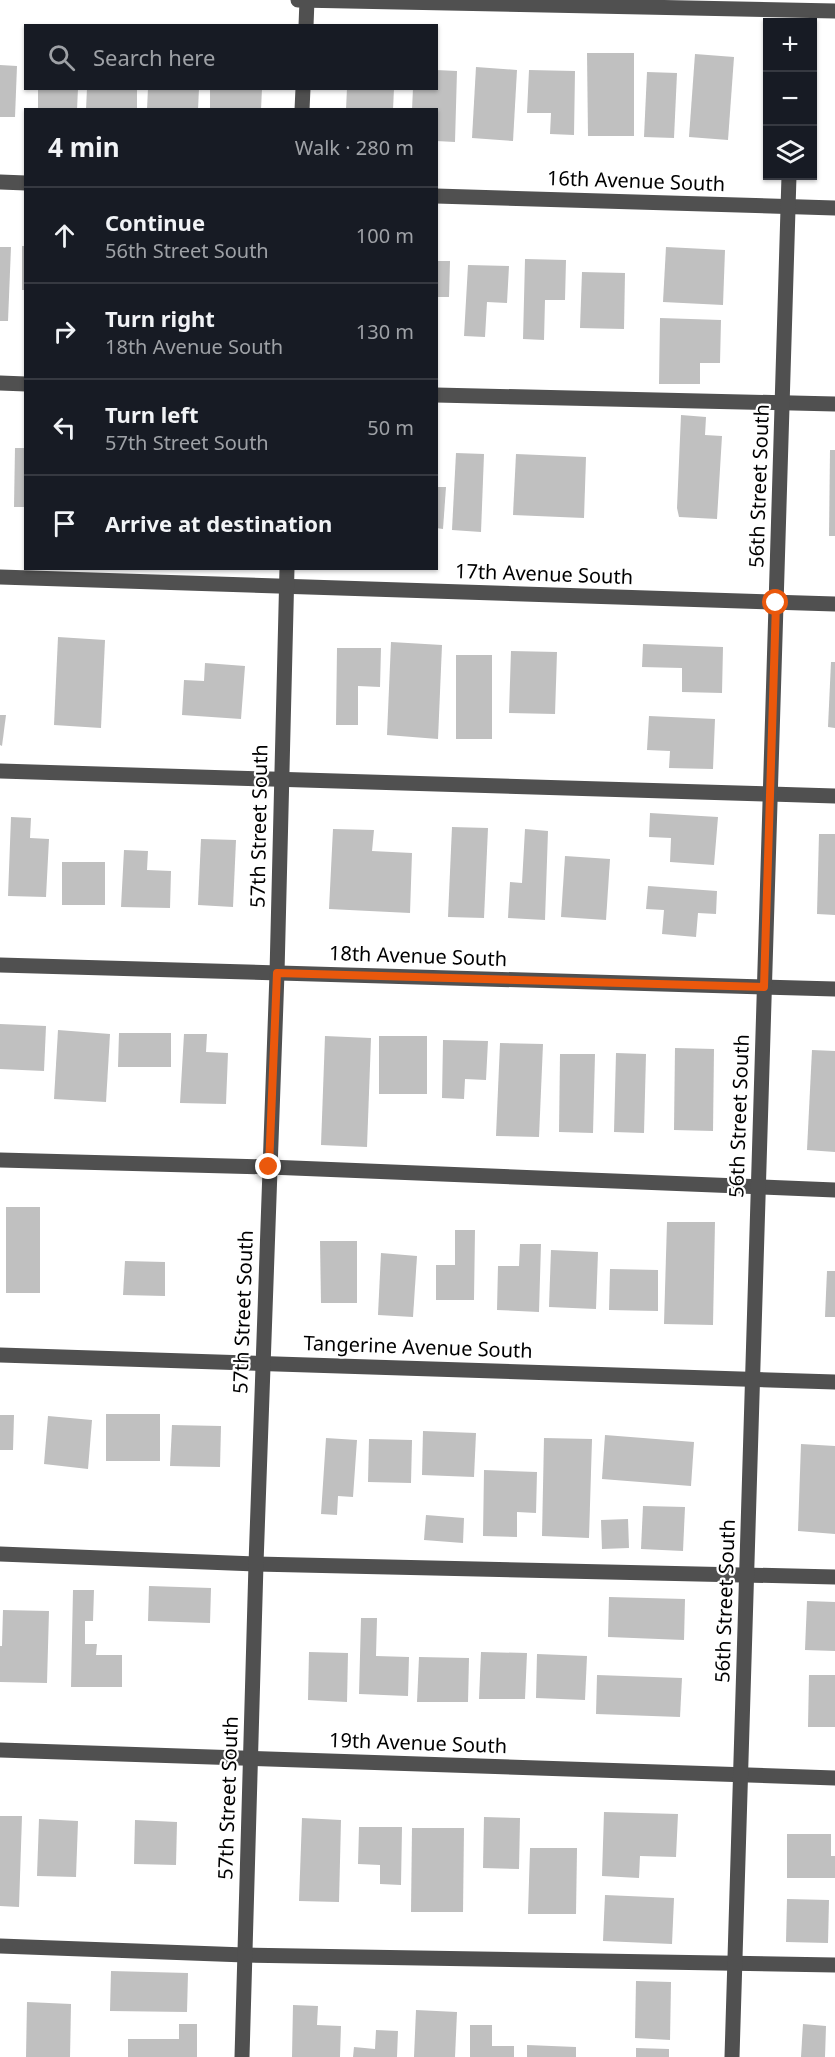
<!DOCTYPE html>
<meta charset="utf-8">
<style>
:root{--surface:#171b24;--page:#242831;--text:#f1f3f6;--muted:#9ea1a6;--line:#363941}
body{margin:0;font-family:"Noto Sans",sans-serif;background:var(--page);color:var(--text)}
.controls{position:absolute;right:18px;top:18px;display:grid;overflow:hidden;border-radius:0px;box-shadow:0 2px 4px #0004}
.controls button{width:54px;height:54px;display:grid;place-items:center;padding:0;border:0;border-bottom:2px solid var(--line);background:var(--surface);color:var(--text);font:30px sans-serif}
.stop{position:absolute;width:18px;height:18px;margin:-14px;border:4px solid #ea580c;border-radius:50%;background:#fff}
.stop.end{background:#ea580c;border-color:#fff;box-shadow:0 2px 6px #0008}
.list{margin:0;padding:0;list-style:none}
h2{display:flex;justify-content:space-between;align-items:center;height:78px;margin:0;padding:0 24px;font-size:26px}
h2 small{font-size:20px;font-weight:400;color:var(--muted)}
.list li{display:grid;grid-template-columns:39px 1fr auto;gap:18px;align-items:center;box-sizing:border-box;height:96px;padding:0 24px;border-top:2px solid var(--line)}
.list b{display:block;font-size:22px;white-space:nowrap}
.list p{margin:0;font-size:20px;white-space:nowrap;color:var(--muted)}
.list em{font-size:20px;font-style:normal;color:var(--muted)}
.icon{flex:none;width:33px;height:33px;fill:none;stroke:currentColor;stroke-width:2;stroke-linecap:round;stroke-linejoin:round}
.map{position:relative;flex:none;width:835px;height:2057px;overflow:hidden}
.search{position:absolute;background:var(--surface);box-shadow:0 2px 4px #0004;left:24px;top:24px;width:414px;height:66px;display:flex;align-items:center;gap:15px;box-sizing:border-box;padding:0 21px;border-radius:0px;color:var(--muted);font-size:22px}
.panel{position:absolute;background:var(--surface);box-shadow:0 2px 4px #0004;left:24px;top:108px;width:414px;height:462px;border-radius:0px}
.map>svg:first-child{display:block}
.building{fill:#c0c0c0}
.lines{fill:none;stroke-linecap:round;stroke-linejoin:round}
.minor{stroke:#505050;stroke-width:15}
.route{stroke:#ea580c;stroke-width:8}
.labels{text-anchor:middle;stroke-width:4.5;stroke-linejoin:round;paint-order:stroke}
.street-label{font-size:20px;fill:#000;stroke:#fff}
</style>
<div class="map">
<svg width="835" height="2057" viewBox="0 0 835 2057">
<rect width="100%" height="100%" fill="#fff"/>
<g class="building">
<polygon points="587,53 634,53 634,136 588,136"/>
<polygon points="695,54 734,57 728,140 689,137"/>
<polygon points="0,65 17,66 15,117 0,117"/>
<polygon points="476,67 517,70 513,141 472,138"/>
<polygon points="436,70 457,71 455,142 436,141 436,110 412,110 413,88 436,88"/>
<polygon points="529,70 575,71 574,135 550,134 551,113 527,113"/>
<polygon points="647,72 677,73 674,138 644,137"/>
<polygon points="38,88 78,88 77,110 38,110"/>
<polygon points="87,88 137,88 137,110 86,110"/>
<polygon points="148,88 199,88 198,110 147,110"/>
<polygon points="210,88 262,88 261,110 210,110"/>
<polygon points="347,88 394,88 393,110 346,110"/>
<rect x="22" y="246" width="4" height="44"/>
<polygon points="0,247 11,247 8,321 0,321"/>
<polygon points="666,247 725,250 723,305 663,302"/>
<polygon points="525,259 566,260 565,300 545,300 544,340 523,339"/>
<polygon points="436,261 450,261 449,297 436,297"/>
<polygon points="468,265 509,266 507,303 487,302 485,337 464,336"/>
<polygon points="582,272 625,273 624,329 580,328"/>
<polygon points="660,318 721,320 720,363 700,363 700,384 659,384"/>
<polygon points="681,415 706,417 705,435 722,436 717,519 679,517 677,508"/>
<polygon points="15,448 26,448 26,507 14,507"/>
<polygon points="830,450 835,450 835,536 829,536"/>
<polygon points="456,453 484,454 481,532 452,530"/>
<polygon points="516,454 586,457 584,518 513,515"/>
<polygon points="436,487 446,487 443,529 436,528"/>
<polygon points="58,637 105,640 101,728 54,725"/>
<polygon points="391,642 442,645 438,739 387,735"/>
<polygon points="643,644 723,647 722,693 682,692 682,668 642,667"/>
<polygon points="337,648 381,648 380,687 358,686 358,725 336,725"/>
<polygon points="511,651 557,652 555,714 509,713"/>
<rect x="456" y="655" width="36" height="84"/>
<polygon points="831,662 835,662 835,728 828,727"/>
<polygon points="205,663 245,666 241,719 182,715 184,680 204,681"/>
<polygon points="0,715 6,715 2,746 0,745"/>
<polygon points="649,716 715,719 713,769 669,768 670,751 647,750"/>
<polygon points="650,813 718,817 714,865 670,862 671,838 649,837"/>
<polygon points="11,817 31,818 30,838 49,839 46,897 8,896"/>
<polygon points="452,827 488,828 484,918 448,917"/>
<polygon points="333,829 374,830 372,851 412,853 410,913 329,909"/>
<polygon points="525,829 548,831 545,920 508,918 510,882 522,883"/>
<polygon points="819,834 835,834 835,915 817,914"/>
<polygon points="201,839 236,840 233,907 198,905"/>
<polygon points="124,850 148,851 147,870 171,871 170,908 121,907"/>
<polygon points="565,856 610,859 606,920 561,917"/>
<rect x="62" y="862" width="43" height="43"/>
<polygon points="648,886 717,891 716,914 698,913 696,937 662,934 664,910 646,909"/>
<polygon points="0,1024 46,1026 44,1071 0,1069"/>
<polygon points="58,1030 110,1034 106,1102 54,1099"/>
<polygon points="119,1033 171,1033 171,1067 118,1067"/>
<polygon points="184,1034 207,1034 206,1052 228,1053 226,1104 180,1103"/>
<polygon points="325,1036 371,1038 367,1147 321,1145"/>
<rect x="379" y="1036" width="48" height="58"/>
<polygon points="443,1040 488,1041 486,1080 465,1079 464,1099 442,1098"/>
<polygon points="500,1043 543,1044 539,1137 496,1136"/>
<polygon points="675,1048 714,1049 713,1131 674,1130"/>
<polygon points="812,1050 835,1051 835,1152 807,1150"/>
<polygon points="616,1053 646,1054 644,1133 614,1132"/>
<polygon points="560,1054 595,1054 593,1133 559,1132"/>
<rect x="6" y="1207" width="34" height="86"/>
<polygon points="667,1222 715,1222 713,1325 664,1324"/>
<polygon points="455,1230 475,1230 474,1300 436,1300 436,1265 455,1265"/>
<polygon points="320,1241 357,1241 357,1303 321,1303"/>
<polygon points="520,1244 541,1244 539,1312 497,1310 498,1266 519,1266"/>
<polygon points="551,1250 598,1252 596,1309 549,1307"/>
<polygon points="381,1253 417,1256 413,1317 378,1315"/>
<polygon points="125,1261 165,1262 165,1296 123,1295"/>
<polygon points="610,1269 658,1270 658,1311 609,1310"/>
<polygon points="827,1271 835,1271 835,1317 825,1317"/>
<rect x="106" y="1414" width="54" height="47"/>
<polygon points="0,1415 14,1415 13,1450 0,1450"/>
<polygon points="48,1416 92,1420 88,1469 44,1464"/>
<polygon points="172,1425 221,1426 220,1467 170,1466"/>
<polygon points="423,1431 476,1433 474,1477 422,1475"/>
<polygon points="605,1435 694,1442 691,1486 602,1479"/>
<polygon points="326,1438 357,1440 353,1497 338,1496 337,1515 321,1514"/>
<polygon points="544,1438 592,1439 589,1538 542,1536"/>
<polygon points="369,1439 412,1440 411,1483 368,1482"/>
<polygon points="801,1444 835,1446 835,1534 798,1531"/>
<polygon points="484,1470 537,1472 536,1513 517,1512 517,1537 483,1536"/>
<polygon points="643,1506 685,1507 683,1551 641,1549"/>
<polygon points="426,1515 464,1518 463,1543 424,1540"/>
<polygon points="628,1519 629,1548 602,1549 601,1520"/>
<polygon points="149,1586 211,1588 210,1623 148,1621"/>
<polygon points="73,1590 94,1590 93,1621 85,1621 85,1644 97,1644 96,1655 122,1655 122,1687 71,1687"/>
<polygon points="609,1597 685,1599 684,1640 608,1637"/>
<polygon points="807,1601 835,1602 835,1651 805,1650"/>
<polygon points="3,1610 49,1611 47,1683 0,1682 0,1646 2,1646"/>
<polygon points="361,1618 377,1618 376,1656 409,1657 408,1696 359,1694"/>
<polygon points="309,1652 348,1653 347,1702 308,1700"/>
<polygon points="481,1652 527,1653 525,1699 479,1699"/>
<polygon points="537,1654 587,1656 585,1700 536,1698"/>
<polygon points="419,1657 469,1658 468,1702 417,1702"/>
<polygon points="597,1675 682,1678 680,1717 596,1714"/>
<polygon points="809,1675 835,1675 835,1727 808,1727"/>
<polygon points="604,1812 678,1814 676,1857 640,1856 639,1878 602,1876"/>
<polygon points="0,1816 22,1816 19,1907 0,1906"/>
<polygon points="484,1817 520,1818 519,1869 483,1868"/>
<polygon points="302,1818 341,1820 339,1902 299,1901"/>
<polygon points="39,1819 78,1821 76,1877 37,1876"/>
<polygon points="135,1820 177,1822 176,1865 134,1864"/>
<polygon points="359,1827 402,1827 401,1885 380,1884 380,1865 358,1864"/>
<polygon points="412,1828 464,1828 463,1912 411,1912"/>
<polygon points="787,1834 831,1834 831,1856 835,1856 835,1878 787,1878"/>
<polygon points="530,1848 577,1848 576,1914 528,1914"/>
<polygon points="605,1895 674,1898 672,1944 603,1941"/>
<polygon points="787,1899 829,1900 828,1943 786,1942"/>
<polygon points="111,1971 188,1973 187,2012 110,2011"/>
<polygon points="636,1981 671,1982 670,2040 635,2038"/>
<polygon points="27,2002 71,2004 70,2057 26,2057"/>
<polygon points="293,2005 318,2006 317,2025 341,2026 340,2057 292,2057"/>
<polygon points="416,2010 457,2012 455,2057 414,2057"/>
<polygon points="179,2024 197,2024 197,2057 128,2057 128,2039 179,2039"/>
<polygon points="803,2024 826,2026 825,2057 801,2057"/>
<polygon points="470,2025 492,2025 492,2046 514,2046 514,2057 470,2057"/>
<polygon points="376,2030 398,2031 397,2057 353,2057 354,2047 375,2049"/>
<polygon points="527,2045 576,2047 576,2057 527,2057"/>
<polygon points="636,2048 669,2049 669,2057 636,2057"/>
</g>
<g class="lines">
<g class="minor">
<polyline points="298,0 835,11"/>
<polyline points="306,26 307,0"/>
<polyline points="302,110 303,88"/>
<polyline points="0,182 26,183"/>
<polyline points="436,196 835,208"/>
<polyline points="0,383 26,384"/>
<polyline points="436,395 835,404"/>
<polyline points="0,577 835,604"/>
<polyline points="0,771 835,796"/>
<polyline points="0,965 835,989"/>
<polyline points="0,1160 269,1167 835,1190"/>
<polyline points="0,1355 835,1382"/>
<polyline points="0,1554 256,1564 835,1577"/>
<polyline points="0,1750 835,1778"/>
<polyline points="0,1946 245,1955 835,1965"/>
<polyline points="242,2057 256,1564 277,973 287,568"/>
<polyline points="732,2057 789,176"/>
</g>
</g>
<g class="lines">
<polyline class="route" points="269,1167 277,973 764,987 776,603"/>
</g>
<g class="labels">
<g class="street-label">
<text transform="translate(636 181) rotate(2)" y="7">16th Avenue South</text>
<text transform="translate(759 486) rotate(-88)" y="7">56th Street South</text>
<text transform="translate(544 574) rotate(2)" y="7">17th Avenue South</text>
<text transform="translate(259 826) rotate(-89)" y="7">57th Street South</text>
<text transform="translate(418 956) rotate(2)" y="7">18th Avenue South</text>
<text transform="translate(739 1116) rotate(-88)" y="7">56th Street South</text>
<text transform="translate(243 1312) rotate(-88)" y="7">57th Street South</text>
<text transform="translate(418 1347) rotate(2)" y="7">Tangerine Avenue South</text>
<text transform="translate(725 1601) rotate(-88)" y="7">56th Street South</text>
<text transform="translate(418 1743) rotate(2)" y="7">19th Avenue South</text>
<text transform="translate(228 1798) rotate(-88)" y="7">57th Street South</text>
</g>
</g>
</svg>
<div class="controls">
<button>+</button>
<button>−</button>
<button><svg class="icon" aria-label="layers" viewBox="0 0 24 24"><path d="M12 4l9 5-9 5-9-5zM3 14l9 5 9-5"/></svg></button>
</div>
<div class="stop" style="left:776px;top:603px"></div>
<div class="stop end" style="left:269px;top:1167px"></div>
<div class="search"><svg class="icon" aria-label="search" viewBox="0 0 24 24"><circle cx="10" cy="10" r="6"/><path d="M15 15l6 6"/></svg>Search here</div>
<section class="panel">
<h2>4 min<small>Walk · 280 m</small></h2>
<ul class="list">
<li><svg class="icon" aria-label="ahead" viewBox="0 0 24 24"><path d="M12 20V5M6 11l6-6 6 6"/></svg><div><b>Continue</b><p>56th Street South</p></div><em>100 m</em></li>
<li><svg class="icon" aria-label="right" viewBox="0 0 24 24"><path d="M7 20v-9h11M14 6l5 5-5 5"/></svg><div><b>Turn right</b><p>18th Avenue South</p></div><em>130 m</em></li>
<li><svg class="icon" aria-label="left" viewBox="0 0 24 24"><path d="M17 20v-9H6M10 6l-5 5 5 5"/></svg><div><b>Turn left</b><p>57th Street South</p></div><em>50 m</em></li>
<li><svg class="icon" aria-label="arrive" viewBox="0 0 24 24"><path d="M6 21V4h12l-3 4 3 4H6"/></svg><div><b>Arrive at destination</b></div></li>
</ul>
</section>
</div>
